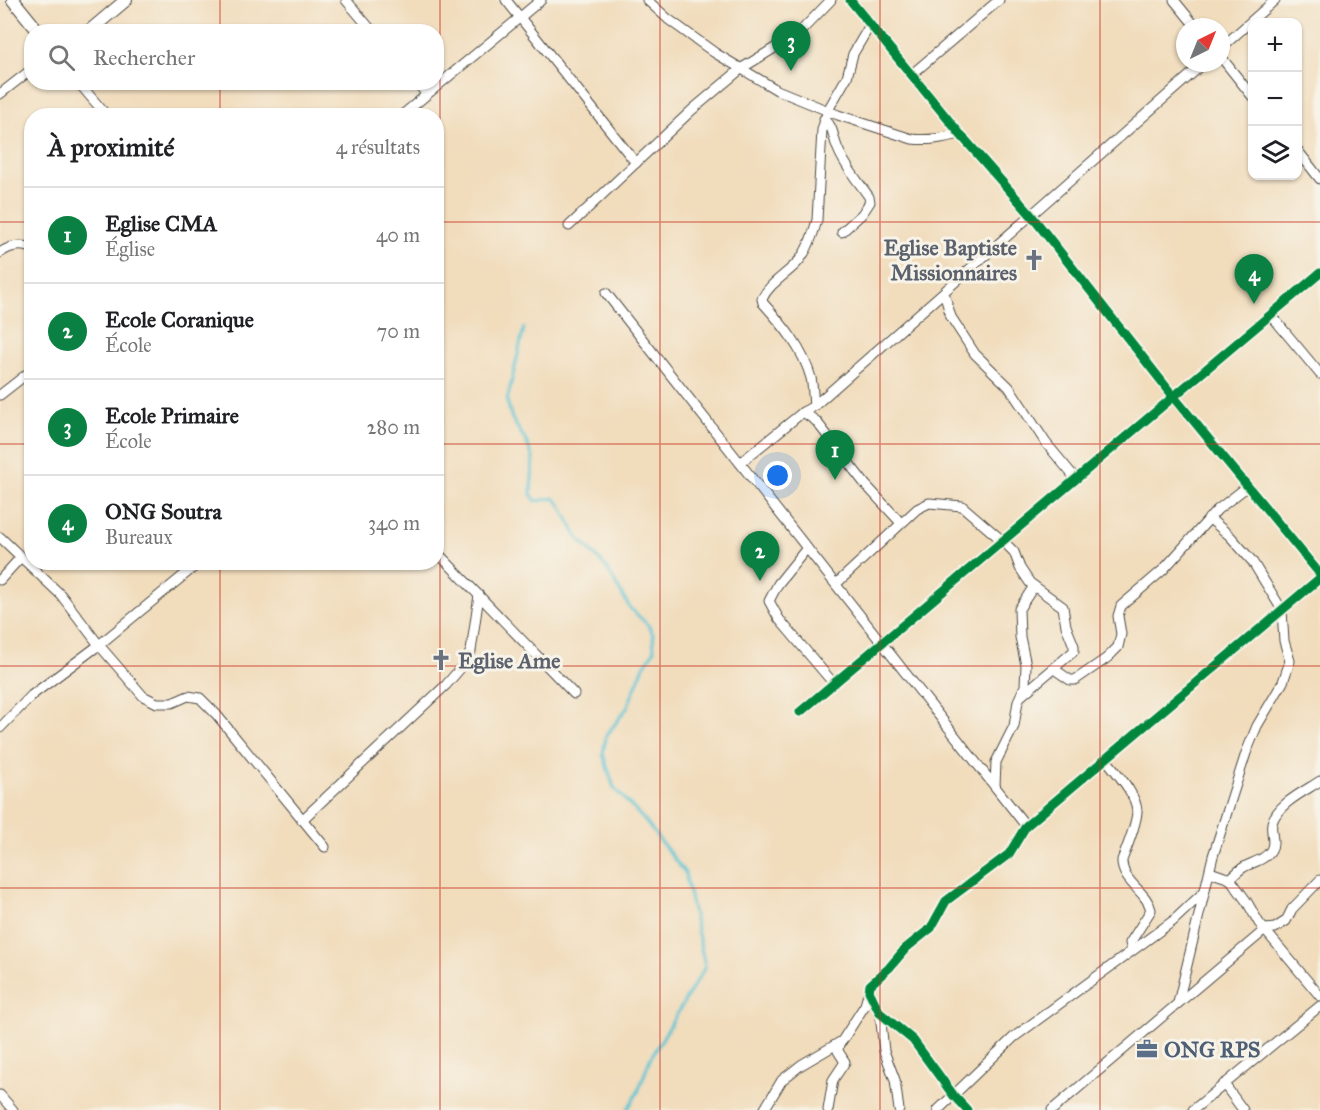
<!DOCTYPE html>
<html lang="fr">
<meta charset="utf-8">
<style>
:root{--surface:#fff;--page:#f6f6f6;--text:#202124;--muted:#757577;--line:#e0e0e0;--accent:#0b8043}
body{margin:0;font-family:"IM FELL Great Primer",serif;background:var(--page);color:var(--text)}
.controls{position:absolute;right:18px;top:18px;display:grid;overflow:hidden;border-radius:12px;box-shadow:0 2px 4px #0004}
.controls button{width:54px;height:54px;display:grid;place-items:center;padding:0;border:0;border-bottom:2px solid var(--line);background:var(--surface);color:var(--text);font:30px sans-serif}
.compass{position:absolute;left:1176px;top:18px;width:54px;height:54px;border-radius:50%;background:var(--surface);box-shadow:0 2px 4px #0004;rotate:43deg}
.you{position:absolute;left:778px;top:476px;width:21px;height:21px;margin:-15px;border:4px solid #fff;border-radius:50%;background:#1a73e8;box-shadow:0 0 0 9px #1a73e833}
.badge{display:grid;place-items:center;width:39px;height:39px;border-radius:50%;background:var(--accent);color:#fff;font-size:20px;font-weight:700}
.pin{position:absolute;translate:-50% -50px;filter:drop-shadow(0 2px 3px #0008)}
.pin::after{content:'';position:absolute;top:32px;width:21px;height:18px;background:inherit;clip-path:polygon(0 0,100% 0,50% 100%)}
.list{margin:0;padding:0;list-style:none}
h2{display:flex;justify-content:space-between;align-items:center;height:78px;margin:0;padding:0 24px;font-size:26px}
h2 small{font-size:20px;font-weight:400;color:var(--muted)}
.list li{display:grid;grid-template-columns:39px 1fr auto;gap:18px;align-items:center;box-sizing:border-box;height:96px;padding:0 24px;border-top:2px solid var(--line)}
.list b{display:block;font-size:22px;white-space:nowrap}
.list p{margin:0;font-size:20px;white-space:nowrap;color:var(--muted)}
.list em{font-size:20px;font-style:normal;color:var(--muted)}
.icon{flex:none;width:33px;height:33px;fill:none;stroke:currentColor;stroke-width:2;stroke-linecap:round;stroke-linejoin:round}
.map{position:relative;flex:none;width:1320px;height:1110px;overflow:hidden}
.search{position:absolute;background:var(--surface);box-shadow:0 2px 4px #0004;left:24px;top:24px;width:420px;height:66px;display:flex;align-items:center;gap:15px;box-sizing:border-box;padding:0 21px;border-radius:24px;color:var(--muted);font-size:22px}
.panel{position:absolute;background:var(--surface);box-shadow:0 2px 4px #0004;left:24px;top:108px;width:420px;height:462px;border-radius:24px}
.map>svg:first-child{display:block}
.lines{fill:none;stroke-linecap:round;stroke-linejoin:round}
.stream{stroke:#59c3d3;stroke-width:3}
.minor-casing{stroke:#494641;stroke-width:11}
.tertiary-casing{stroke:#494641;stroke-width:14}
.minor{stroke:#fff;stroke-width:9}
.tertiary{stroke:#fff;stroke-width:12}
.cycleway-casing{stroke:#f7f3e8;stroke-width:13}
.cycleway{stroke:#00873e;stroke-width:9}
.grid{fill:none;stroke:#c8321e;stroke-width:1.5;stroke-opacity:0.55}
.labels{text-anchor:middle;stroke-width:6;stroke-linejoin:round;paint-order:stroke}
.worship-label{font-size:22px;font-weight:bold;fill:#5b616d;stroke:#f7f3e8;text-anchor:end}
.service-label{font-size:22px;font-weight:bold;fill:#4e5e75;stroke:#f7f3e8;text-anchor:start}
</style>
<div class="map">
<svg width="1320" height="1110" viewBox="0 0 1320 1110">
<rect width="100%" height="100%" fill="#f7f3e8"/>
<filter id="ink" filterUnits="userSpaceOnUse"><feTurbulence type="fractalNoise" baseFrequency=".0167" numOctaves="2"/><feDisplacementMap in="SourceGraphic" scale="12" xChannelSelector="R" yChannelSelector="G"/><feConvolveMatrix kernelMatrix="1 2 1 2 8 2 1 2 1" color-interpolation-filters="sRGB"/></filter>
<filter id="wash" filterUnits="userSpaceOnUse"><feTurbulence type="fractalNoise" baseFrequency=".008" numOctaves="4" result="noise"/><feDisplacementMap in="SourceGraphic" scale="24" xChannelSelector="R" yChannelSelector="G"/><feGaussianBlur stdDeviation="1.35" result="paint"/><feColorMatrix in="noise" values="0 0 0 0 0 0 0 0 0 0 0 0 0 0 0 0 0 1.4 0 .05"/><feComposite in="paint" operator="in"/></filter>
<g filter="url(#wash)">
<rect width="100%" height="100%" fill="#f1dcbb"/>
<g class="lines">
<polyline class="stream" points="524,328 507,401 512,419 526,441 533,458 531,494 536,501 554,498 560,504 578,538 606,567 630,608 648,625 653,634 654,651 644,666 627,708 606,736 603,754 614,788 645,821 685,873 705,967 650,1059 638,1092 627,1110"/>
</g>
</g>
<g filter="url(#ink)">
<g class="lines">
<defs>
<g id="minor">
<polyline points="346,0 373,32"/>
<polyline points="506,0 636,163"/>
<path d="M 647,0 L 668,19 L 715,53 L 777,90 L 838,115 L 912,139 C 929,141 943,138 960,134"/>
<polyline points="850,0 960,134 1031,215 1174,397 1320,574"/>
<polyline points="1174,0 1196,27"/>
<polyline points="1221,48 1275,0"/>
<polyline points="1221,57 1252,96"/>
<polyline points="911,75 999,0"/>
<polyline points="78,82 107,116"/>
<polyline points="417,82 426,94"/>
<polyline points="0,94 32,69"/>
<polyline points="401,116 541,0"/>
<path d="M 824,119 C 834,126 833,139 838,149 C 845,167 859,182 869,197 L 870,202 L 862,214 L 842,232"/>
<polyline points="1298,151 1320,179"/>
<polyline points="569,226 692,110 742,68 799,33 831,0"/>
<path d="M 0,253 C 9,246 21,244 32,248"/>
<polyline points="606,293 1026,826"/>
<polyline points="942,294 945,296 951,317 975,354 1009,387 1046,443 1076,479"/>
<polyline points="1271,315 1320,374"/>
<polyline points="0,395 32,370"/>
<path d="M 814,406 C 813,397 813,387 811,378 C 803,349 783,325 763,303 L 762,299 C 769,284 784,276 796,264 C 807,253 813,235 817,220 L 822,130 L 828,110 L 847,77 L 853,54 L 870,25"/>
<polyline points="803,412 816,421 865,484 901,523"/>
<polyline points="740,463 803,412 814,406 1204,63"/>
<polyline points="0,537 61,595 99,645 143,696 157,703 172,703 188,696 200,698 216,714 325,847"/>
<polyline points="807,548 778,584 769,601 779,619 834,684"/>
<polyline points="436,551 574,694"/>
<polyline points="0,580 21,557"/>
<polyline points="836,584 917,509 929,503 962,506 1005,543 1014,552 1020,568 1030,583 1063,607 1066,626 1074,646 1074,651 1021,696"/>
<polyline points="1054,669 1070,680 1075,680 1107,658 1118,647 1121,634 1118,616 1121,606 1163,570 1217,510 1248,486"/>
<polyline points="800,712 1320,273"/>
<polyline points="0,728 32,695 99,645 200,562"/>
<path d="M 1106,759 C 1116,773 1136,793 1137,811 C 1137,821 1126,850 1122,860 C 1121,882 1147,891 1151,910 L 1130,943 L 1132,950"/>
<polyline points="995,786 996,762 1014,726 1018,701 1025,686 1026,665 1020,637 1019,609 1034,586"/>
<polyline points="302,820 446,685 465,663 471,651 479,595"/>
<polyline points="1210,872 1230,879 1234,884 1247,902 1259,923 1320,996"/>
<path d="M 1230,879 C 1234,875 1239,870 1244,867 C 1253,862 1265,860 1271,850 C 1276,842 1270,832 1272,823 C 1277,804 1305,791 1320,781"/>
<polyline points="1178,1003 1213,856 1246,753 1257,726 1283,682 1290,661 1284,641 1282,610 1252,561 1230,536 1209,518"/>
<polyline points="880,1013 884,1051 895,1080 899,1110"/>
<polyline points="1224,1084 1243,1110"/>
<polyline points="0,1095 13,1110"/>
<polyline points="764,1110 782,1080 801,1065 842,1041 865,1005 869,991"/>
<polyline points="828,1110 833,1080 845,1062 838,1051 839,1043"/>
<polyline points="938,1110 1014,1037 1173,921 1204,892"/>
<polyline points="967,1110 954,1096 913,1040 880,1013 869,991 870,985 889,968 906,948 931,928 946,901 1009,854 1026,826 1320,578"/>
<polyline points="1052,1110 1266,929 1275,928 1286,921 1292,909 1320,880"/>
<polyline points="1193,1110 1320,1006"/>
</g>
<g id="tertiary">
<polyline points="13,0 39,32"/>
<polyline points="88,32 126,0"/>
</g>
</defs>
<use href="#minor" class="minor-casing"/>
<use href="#tertiary" class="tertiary-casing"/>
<use href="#minor" class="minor"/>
<use href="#tertiary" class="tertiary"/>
<defs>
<g id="cycleway">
<polyline points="850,0 960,134 1031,215 1174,397 1320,574"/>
<polyline points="800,712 1320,273"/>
<polyline points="967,1110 954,1096 913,1040 880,1013 869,991 870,985 889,968 906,948 931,928 946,901 1009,854 1026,826 1320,578"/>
</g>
</defs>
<use href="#cycleway" class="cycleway-casing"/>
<use href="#cycleway" class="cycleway"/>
</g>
</g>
<path class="grid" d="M 220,0 L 220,32M 440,0 L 440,1110M 660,0 L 660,1110M 880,0 L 880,1110M 1100,0 L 1100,1110M 220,82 L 220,116M 0,222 L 32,222M 436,222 L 1320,222M 0,444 L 32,444M 436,444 L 1320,444M 220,562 L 220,1110M 0,666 L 1320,666M 0,888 L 1320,888"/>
<defs>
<symbol id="church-bare" viewBox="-9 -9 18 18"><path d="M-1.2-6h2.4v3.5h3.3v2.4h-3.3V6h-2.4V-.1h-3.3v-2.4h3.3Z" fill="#6b7280" stroke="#f7f3e8" stroke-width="2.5" paint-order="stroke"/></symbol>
<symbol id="office-bare" viewBox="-9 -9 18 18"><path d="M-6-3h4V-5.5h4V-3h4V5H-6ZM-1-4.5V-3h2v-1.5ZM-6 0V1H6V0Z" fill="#5c6f8a" stroke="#f7f3e8" stroke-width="2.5" paint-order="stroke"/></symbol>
</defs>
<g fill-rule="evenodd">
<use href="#church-bare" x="1019" y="245" width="30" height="30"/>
<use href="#church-bare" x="426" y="645" width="30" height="30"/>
<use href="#office-bare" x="1132" y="1034" width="30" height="30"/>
</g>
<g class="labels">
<g class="worship-label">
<text x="1017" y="255">Eglise Baptiste<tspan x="1017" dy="25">Missionnaires</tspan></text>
<text x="458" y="668" text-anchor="start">Eglise Ame</text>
</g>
<g class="service-label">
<text x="1164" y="1057">ONG RPS</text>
</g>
</g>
</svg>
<div class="controls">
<button>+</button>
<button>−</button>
<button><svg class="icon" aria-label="layers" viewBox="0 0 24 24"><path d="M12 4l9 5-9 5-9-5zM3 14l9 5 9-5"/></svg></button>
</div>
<svg class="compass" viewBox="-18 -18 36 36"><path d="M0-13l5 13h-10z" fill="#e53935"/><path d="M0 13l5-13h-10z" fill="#757577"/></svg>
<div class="you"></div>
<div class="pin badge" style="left:835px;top:480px">1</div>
<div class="pin badge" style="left:760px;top:581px">2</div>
<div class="pin badge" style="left:791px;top:71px">3</div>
<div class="pin badge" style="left:1254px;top:304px">4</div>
<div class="search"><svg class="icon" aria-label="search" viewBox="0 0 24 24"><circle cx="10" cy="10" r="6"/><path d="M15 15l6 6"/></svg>Rechercher</div>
<section class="panel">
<h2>À proximité<small>4 résultats</small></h2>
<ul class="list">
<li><span class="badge">1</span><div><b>Eglise CMA</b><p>Église</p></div><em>40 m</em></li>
<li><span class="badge">2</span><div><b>Ecole Coranique</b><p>École</p></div><em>70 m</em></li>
<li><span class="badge">3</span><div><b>Ecole Primaire</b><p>École</p></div><em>280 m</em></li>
<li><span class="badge">4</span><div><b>ONG Soutra</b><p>Bureaux</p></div><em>340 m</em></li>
</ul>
</section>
</div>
